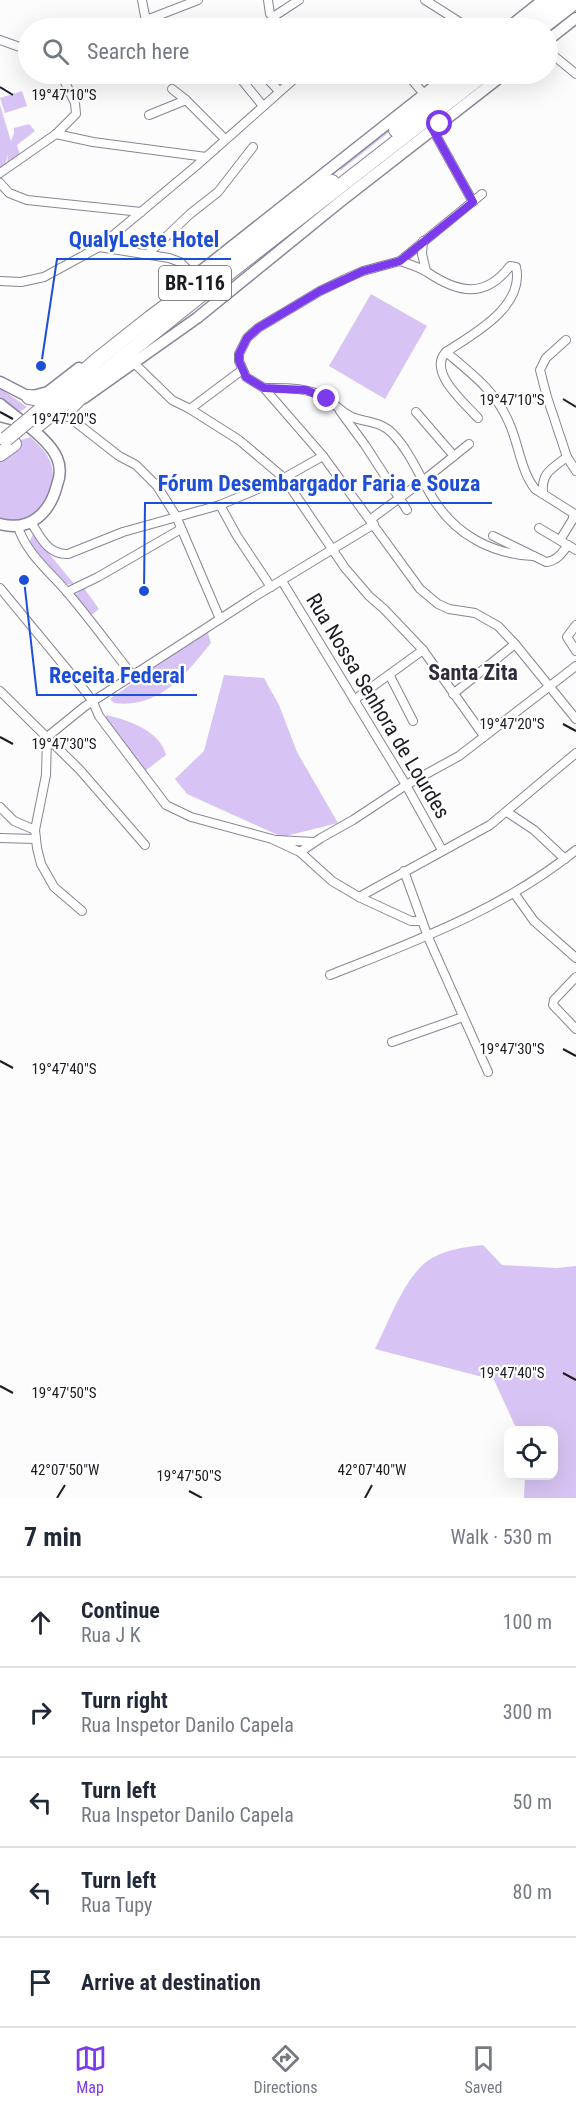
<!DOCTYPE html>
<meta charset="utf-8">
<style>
:root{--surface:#fff;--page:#f2f2f3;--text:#1f2937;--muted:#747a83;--line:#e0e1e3;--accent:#7c3aed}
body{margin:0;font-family:"Roboto Condensed",sans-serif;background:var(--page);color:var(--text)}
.controls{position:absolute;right:18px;bottom:18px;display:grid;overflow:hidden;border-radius:12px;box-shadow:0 6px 24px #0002}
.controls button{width:54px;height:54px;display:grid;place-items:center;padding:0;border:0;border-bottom:2px solid var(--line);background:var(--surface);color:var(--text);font:30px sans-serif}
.stop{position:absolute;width:18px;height:18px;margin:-14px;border:4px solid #7c3aed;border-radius:50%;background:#fff}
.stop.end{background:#7c3aed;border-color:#fff;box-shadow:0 2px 6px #0008}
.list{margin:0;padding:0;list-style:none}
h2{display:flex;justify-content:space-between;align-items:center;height:78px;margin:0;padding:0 24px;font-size:26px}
h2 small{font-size:20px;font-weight:400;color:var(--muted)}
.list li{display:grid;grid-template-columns:39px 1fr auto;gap:18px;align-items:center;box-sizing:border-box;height:90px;padding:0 24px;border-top:2px solid var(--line)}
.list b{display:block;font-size:22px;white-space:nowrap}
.list p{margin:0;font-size:20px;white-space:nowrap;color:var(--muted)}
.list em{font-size:20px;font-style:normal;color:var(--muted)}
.icon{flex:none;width:33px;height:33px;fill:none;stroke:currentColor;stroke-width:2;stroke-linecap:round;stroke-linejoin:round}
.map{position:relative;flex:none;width:576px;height:1498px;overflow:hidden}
.search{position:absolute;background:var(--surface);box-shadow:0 6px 24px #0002;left:18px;right:18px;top:18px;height:66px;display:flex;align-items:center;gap:15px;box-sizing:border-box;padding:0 21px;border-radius:33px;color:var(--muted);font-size:22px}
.sheet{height:528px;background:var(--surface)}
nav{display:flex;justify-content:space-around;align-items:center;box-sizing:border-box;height:84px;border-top:2px solid var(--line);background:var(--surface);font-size:16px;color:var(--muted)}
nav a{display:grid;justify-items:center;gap:3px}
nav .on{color:var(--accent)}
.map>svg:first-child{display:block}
.green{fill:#d7c4f4}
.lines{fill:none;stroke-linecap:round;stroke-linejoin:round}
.street-casing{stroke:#8b8397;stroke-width:10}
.secondary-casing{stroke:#8b8397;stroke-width:13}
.highway-casing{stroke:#8b8397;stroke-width:16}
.street{stroke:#fff;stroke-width:8}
.secondary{stroke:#fff;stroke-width:10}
.highway{stroke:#fff;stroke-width:14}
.highway-bridge-casing{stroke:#8b8397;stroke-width:16;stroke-linecap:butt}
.highway-bridge{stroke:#fff;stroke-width:14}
.route{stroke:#7c3aed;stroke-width:8}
.ticks{fill:none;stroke:#1e1b23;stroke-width:2}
.labels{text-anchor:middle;stroke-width:4.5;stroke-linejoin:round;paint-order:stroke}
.shield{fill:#fff;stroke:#625f65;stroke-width:1.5}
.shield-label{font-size:20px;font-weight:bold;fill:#1e1b23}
.street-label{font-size:21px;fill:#1e1b23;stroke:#fff}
.neighbourhood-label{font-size:22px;font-weight:bold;fill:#322b3c;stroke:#fff}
.ticks-label{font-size:15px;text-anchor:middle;fill:#1e1b23;stroke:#fff;stroke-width:4.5;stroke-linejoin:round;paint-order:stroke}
.leader{fill:none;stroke:#1d4ed8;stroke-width:2}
.callout-dot{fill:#1d4ed8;stroke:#fff;stroke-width:2}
.callout-label{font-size:22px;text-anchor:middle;font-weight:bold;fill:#1d4ed8;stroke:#fff;stroke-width:4.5;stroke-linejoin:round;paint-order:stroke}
</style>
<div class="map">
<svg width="576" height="1498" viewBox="0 0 576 1498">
<rect width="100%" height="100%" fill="#fcfcfc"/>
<g class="green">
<polygon points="454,74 463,74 341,170 337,167"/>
<polygon points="22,91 27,106 5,113 0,98"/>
<polygon points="0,105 11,141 14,133 14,128 29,124 35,131 17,145 20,155 7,165 8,154 0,186"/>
<polygon points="371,294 427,326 385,399 329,366"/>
<polygon points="0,388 27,407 18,413 0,397"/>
<path d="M 30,437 C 52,455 59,472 47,498 C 42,507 36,514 28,518 C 20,522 9,522 0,523 L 0,458 L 12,443 Z"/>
<polygon points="33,534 74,584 60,585 29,543"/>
<polygon points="84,588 99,609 85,620 72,603 75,595"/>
<path d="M 207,630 L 211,643 C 185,675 159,709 114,703 L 110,699 Z"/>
<polygon points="224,675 264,678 279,705 297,752 338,823 282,837 187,794 175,779 204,751"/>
<path d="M 107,715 C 130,721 160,731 166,755 L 145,771 L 104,720 Z"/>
<path d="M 483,1245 L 502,1265 L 556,1268 L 576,1266 L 576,1498 L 524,1498 L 525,1476 L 554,1476 L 554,1430 L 517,1430 L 494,1380 L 375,1349 C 389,1322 406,1271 434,1257 C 448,1249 467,1247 483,1245 Z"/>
</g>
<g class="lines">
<defs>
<g id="street">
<polyline points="142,0 145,16 149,19 198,0"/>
<polyline points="268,0 270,14 273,17 299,0"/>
<polyline points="425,0 469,28"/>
<polyline points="0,40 28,50"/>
<polyline points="548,51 576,74"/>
<polyline points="237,74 263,106"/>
<polyline points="263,74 279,91"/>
<polyline points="407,74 424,94"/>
<polyline points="172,89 186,100 225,139"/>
<polyline points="149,115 186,100"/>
<polyline points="433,130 473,202"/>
<polyline points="56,134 93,142 206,157"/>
<polyline points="0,173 56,134 76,114 75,103 61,74"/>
<polyline points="0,183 9,193 27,200 141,212"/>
<polyline points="482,194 400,261 363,271 345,279 320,291 258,328 247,338 239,354 239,361 246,377 264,388 323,456 420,589 438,604 449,609 475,613 498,626 515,644 576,719"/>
<polyline points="423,241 422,254 426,271"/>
<polyline points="99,247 196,166 293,80"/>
<polyline points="148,254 190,214 218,192 253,147"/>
<path d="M 400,261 C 409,264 419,267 427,272 C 458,293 485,299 510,266 L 516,267 C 525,307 473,334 446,352 C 472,374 497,392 510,425 C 519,446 521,471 535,489 L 573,513 L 573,519 L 560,540"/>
<polyline points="0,281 21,282 44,277 99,247 169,258 180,262 194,276"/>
<path d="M 446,352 C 427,372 465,403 478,418"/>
<polyline points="135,364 172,400 190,409 239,440 284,478 345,568 369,596 384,609 423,650 484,736"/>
<path d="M 264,388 C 285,388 308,387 326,398 C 335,404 341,412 352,417 C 367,423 381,421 393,434 C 411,453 420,478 434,500 C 456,535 492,554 533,556"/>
<polyline points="190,409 242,370"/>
<polyline points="340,411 365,445 407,510"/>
<polyline points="416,412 454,456"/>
<polyline points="52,416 69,417 119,456 136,465 157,486 176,516 220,619"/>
<polyline points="69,417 74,408 84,398"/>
<polyline points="567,457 576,471"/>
<path d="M 543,494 C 541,473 551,469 567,457 L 547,397 L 540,370 L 546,358 L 566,340"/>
<polyline points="220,505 237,536 271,587"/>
<polyline points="371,519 424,480 469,444"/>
<path d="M 31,522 C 40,537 48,555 68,554 L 123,532 L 220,505 L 284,478 L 323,456"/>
<path d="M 18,527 C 27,554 49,571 67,592 C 90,619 111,648 133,676"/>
<polyline points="539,528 576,550"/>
<path d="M 493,536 L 546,562 C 557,561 562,553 568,545"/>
<polyline points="282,581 406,785 442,850"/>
<polyline points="0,588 85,691 93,702 99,716 166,805 191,817 272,839 300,852 332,881 359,897 411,921 422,921"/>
<polyline points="67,592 98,577 181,529"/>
<polyline points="576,625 567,637 576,651"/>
<polyline points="390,676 413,721"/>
<polyline points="0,691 80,770 145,845"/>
<polyline points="453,694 515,644"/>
<polyline points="354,700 423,650"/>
<polyline points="47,737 84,707 254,597 374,524"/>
<polyline points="47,737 46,775 35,830 37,848 41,864 54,887 82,911"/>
<polyline points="0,807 14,821 35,830"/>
<polyline points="507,812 534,830 565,859"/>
<polyline points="0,838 36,839"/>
<polyline points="277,840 314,842"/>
<polyline points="300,852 321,838 353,820 406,785 459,756 576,666"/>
<polyline points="404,871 428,937 488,1072"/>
<polyline points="514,893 534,921 576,958"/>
<polyline points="359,897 490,825 576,753"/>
<path d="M 330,975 C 416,941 503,909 576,850"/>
<polyline points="576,977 554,1000 553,1005 576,1029"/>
<polyline points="392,1042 463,1017"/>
</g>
<g id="secondary">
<polyline points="508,28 543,0"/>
<polyline points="548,40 576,18"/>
<polyline points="178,289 450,74"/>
<polyline points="0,382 29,397 48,392 79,368"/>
<polyline points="84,398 197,318 341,201 504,74"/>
<path d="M 0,404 C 16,418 49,438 57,458 C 61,467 60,477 57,485 C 50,513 30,532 0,524"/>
<polyline points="0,416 19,421"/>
</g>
<g id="highway">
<polyline points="523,28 560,0"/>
<polyline points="541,28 576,1"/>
<polyline points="396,130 467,74"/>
<polyline points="29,397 41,399 57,397"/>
<polyline points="30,419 97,360 150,318 332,182"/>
<polyline points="39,424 222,278 484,74"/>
<polyline points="0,454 14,444"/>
</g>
</defs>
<use href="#street" class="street-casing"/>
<use href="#secondary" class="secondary-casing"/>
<use href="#highway" class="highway-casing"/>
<use href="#street" class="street"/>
<use href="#secondary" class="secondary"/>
<use href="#highway" class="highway"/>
<defs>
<polyline id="highway-bridge" points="6,439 30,419"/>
</defs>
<use href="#highway-bridge" class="highway-bridge-casing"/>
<use href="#highway-bridge" class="highway-bridge"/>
</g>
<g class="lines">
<polyline class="route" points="327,399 306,390 264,388 254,382 246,377 239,361 239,354 247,338 258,328 320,291 363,271 400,261 473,202 433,130 440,124"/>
</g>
<path class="ticks" d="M 0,87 L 13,95M 563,399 L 576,407M 0,412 L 13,419M 563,724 L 576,731M 0,737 L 13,744M 563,1049 L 576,1056M 0,1061 L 13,1068M 563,1373 L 576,1380M 0,1386 L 13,1393M 189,1491 L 202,1498M 57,1498 L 65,1485M 365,1498 L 372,1485"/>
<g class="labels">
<rect class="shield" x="159" y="266" width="72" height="34" rx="4.5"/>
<g class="shield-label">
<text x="195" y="290">BR-116</text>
</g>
<g class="street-label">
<text transform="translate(378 706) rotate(59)" y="7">Rua Nossa Senhora de Lourdes</text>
</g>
<g class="neighbourhood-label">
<text x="473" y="680">Santa Zita</text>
</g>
</g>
<g class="ticks-label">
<text x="64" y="100">19°47'10"S</text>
<text x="512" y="405">19°47'10"S</text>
<text x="64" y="424">19°47'20"S</text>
<text x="512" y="729">19°47'20"S</text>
<text x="64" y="749">19°47'30"S</text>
<text x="512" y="1054">19°47'30"S</text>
<text x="64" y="1074">19°47'40"S</text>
<text x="512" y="1378">19°47'40"S</text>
<text x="64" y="1398">19°47'50"S</text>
<text x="65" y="1475">42°07'50"W</text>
<text x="372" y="1475">42°07'40"W</text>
<text x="189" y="1481">19°47'50"S</text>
</g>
<path class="leader" d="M41 366L57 259H231M144 591L145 503H492M24 580L37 695H197"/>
<g class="callout-dot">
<circle cx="41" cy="366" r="6"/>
<circle cx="144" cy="591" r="6"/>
<circle cx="24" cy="580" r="6"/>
</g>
<g class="callout-label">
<text x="144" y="247">QualyLeste Hotel</text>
<text x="319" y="491">Fórum Desembargador Faria e Souza</text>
<text x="117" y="683">Receita Federal</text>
</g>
</svg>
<div class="controls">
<button><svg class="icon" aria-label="locate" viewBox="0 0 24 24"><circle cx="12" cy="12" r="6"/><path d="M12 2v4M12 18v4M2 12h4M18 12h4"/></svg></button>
</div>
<div class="stop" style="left:440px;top:124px"></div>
<div class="stop end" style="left:327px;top:399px"></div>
<div class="search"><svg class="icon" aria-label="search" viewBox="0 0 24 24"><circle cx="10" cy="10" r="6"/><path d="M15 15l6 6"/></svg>Search here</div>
</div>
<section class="sheet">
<h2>7 min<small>Walk · 530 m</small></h2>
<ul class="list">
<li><svg class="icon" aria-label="ahead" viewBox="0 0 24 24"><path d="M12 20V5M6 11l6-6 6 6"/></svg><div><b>Continue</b><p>Rua J K</p></div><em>100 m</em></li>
<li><svg class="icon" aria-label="right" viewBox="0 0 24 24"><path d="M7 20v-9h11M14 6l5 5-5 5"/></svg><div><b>Turn right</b><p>Rua Inspetor Danilo Capela</p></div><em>300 m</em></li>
<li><svg class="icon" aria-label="left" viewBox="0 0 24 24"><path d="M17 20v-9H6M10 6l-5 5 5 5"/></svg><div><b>Turn left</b><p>Rua Inspetor Danilo Capela</p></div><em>50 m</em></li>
<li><svg class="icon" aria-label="left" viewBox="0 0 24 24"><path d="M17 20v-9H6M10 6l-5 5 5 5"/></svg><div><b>Turn left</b><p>Rua Tupy</p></div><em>80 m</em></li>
<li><svg class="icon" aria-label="arrive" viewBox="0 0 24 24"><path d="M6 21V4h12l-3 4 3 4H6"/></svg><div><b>Arrive at destination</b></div></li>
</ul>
</section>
<nav>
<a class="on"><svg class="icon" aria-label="map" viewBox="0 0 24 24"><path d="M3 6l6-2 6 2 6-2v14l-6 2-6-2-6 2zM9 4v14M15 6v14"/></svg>Map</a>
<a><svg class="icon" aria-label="directions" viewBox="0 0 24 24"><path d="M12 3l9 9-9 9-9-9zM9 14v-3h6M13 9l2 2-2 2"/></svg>Directions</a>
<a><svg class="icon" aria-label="saved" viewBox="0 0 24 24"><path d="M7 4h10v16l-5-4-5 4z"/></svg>Saved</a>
</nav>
